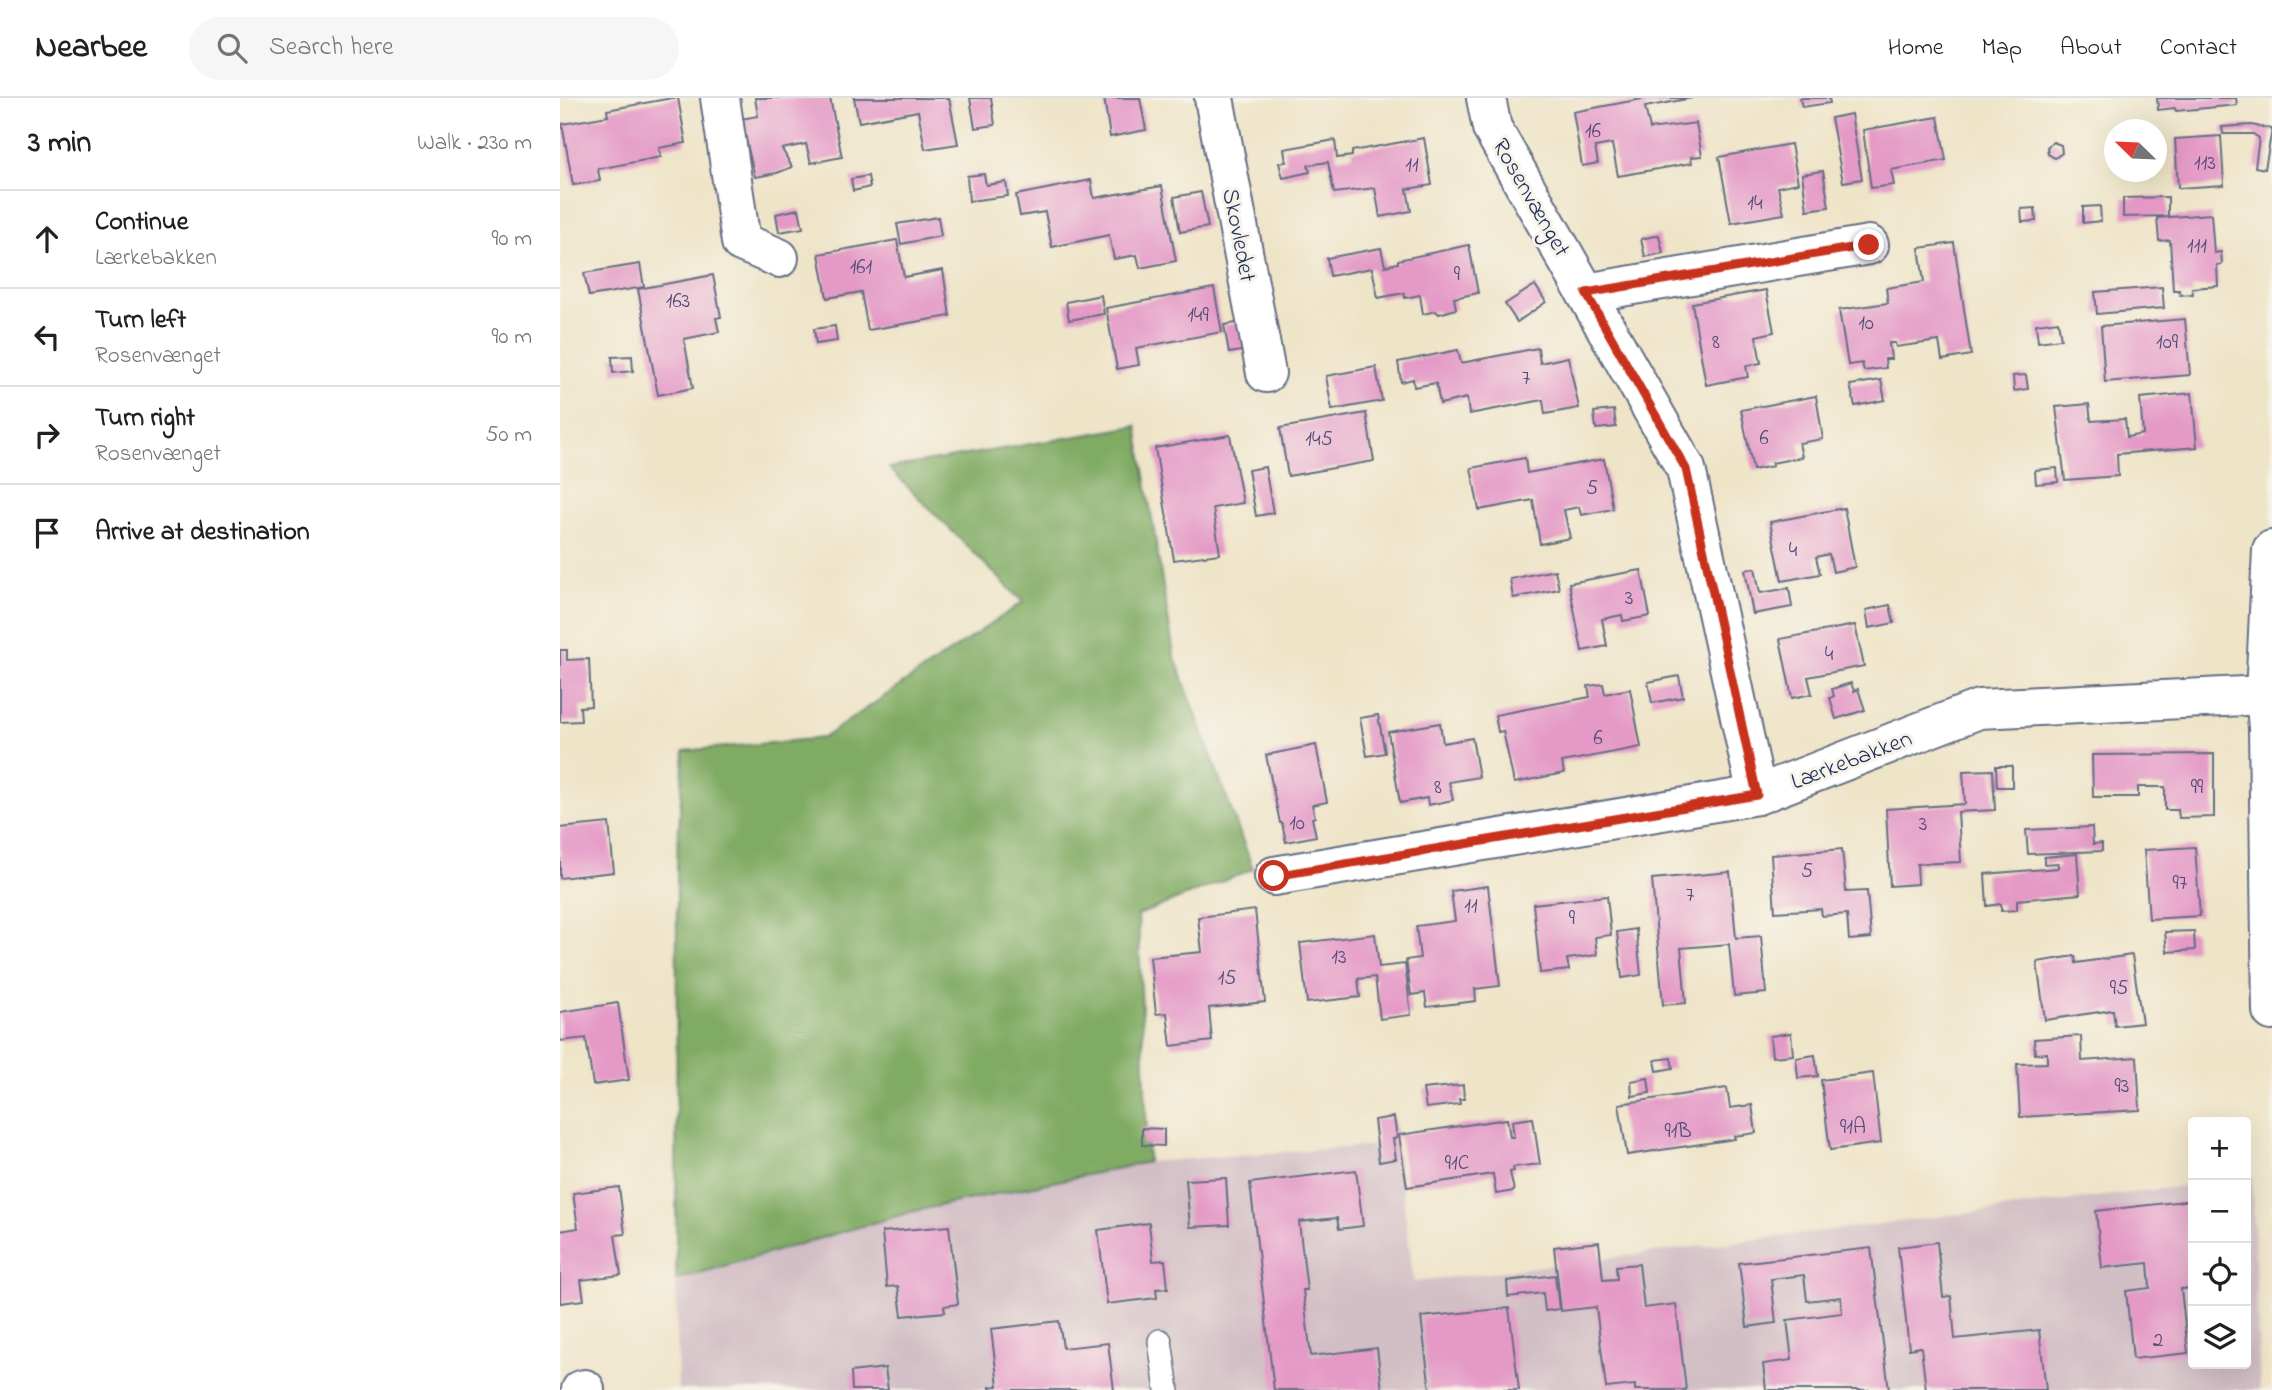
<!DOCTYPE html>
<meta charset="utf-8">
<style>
:root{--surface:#fff;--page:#f6f6f6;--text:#202124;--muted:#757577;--line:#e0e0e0}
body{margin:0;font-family:"Indie Flower",sans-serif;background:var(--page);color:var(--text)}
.controls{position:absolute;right:21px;bottom:21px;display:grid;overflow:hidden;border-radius:7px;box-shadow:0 7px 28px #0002}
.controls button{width:63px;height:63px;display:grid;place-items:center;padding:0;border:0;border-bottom:2px solid var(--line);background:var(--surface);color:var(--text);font:35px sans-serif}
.compass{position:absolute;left:1544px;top:21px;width:63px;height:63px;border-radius:50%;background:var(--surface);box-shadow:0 7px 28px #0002;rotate:293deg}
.stop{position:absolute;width:21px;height:21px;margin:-16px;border:5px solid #c8321e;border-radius:50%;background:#fff}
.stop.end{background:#c8321e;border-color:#fff;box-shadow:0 2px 7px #0008}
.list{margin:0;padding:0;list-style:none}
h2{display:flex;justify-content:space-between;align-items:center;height:91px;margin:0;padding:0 28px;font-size:30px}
h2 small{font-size:23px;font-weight:400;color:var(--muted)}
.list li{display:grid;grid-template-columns:46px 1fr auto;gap:21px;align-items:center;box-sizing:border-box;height:98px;padding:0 28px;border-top:2px solid var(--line)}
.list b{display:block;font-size:26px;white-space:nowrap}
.list p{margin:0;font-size:23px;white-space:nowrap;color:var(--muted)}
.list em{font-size:23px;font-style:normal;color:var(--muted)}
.icon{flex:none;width:38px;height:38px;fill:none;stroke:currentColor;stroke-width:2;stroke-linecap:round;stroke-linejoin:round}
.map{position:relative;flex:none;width:1712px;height:1292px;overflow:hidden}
header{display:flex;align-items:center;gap:42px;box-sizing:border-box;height:98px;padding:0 35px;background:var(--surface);border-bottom:2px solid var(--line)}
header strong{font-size:33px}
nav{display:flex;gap:38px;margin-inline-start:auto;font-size:24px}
.search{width:490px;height:63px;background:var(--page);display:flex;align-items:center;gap:18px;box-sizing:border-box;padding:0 24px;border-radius:38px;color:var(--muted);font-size:26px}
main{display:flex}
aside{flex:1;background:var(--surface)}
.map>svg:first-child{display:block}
.industrial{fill:#d2bec5}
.forest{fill:#80ab63;stroke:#4e6d60;stroke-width:2}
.building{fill:#e499c6}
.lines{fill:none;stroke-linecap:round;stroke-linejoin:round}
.service-casing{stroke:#656e83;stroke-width:26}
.minor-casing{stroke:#656e83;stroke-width:42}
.tertiary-casing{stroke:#656e83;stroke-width:42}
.service{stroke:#fff;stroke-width:23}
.minor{stroke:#fff;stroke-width:38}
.tertiary{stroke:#fff;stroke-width:38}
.route{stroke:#c8321e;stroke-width:9}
.labels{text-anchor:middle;stroke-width:6;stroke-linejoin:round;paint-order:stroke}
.number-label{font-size:21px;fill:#4d4a78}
.street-label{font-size:24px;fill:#1b2f5e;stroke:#f7f3e8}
</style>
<header>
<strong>Nearbee</strong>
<div class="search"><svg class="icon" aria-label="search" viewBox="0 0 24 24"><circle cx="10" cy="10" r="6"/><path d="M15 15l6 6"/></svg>Search here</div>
<nav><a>Home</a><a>Map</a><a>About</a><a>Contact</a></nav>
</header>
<main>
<aside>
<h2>3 min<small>Walk · 230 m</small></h2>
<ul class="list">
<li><svg class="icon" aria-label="ahead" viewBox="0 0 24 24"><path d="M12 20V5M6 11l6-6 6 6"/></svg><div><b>Continue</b><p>Lærkebakken</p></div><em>90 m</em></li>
<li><svg class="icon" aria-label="left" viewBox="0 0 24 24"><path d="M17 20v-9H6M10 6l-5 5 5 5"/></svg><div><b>Turn left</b><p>Rosenvænget</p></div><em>90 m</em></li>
<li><svg class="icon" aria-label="right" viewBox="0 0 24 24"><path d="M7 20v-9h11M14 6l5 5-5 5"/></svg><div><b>Turn right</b><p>Rosenvænget</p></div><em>50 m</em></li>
<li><svg class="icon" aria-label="arrive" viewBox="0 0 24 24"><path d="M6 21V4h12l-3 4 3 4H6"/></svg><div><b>Arrive at destination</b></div></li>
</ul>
</aside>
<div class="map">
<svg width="1712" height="1292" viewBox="0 0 1712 1292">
<rect width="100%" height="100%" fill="#f7f3e8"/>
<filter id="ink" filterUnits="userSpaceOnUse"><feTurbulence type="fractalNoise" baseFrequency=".0143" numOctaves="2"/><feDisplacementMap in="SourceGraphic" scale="14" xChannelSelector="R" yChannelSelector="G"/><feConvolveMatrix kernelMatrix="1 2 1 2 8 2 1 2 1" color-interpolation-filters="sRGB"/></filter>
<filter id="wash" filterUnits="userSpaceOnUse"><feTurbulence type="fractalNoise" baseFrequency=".00686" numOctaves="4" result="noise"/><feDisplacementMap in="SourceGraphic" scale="28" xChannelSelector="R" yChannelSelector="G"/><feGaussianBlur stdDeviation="1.57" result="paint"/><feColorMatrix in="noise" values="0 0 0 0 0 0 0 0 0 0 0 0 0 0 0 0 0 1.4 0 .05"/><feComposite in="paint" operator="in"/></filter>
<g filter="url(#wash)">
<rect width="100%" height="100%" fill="#eee4c8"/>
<polygon class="industrial" points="836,1046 854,1184 1633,1087 1633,1266 1686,1266 1686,1081 1692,1080 1700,1292 118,1292 116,1182 354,1113 588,1064"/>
<polygon class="forest" points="577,328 614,557 693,771 578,817 588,1064 354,1113 116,1182 117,759 124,653 263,640 463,504 329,370"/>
<g id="blocks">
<g class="building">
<polygon points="112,0 118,0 126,45 99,50 101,59 38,71 40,83 13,87 2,26 48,18 47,12"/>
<polygon points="195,0 270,0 282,59 251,65 246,46 222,51 232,69 217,75 195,79 181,21 198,18"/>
<polygon points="294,0 389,0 398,46 365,51 358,13 299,24"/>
<polygon points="410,0 431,0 435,27 415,30"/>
<polygon points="544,0 580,0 586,32 550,39"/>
<polygon points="1087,0 1132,0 1085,9 1090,31 1136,25 1142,58 1131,59 1132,65 1058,78 1052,46 1035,49 1038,65 1022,68 1013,14"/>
<polygon points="1240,0 1269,0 1270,5 1242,9"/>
<polygon points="1597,0 1676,0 1677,7 1616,13 1615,10 1598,12"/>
<polygon points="1291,16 1302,81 1283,84 1271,20"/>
<polygon points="1378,19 1386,62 1331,72 1334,87 1311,90 1303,32"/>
<polygon points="1691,27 1712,31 1705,71 1695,69 1699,40 1693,36 1663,36 1662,29"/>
<polygon points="1661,38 1664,87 1618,90 1615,41"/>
<polygon points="864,40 872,87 847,91 851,113 820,119 815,90 774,95 768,64 748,67 750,74 723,80 719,65 726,64 724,51 775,42 777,60 792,58 792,53"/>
<polygon points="1493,44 1501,47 1502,55 1495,60 1488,56 1487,49"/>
<polygon points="1231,46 1238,85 1218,89 1224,116 1171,125 1159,59"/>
<polygon points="1263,73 1269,109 1247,112 1242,76"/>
<polygon points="424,76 426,87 446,84 448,98 409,103 407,78"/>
<polygon points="308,78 310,89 293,93 291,81"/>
<polygon points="531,82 534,100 602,88 616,163 580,170 577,157 554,161 549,137 492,149 485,114 460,118 456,97"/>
<polygon points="641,94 648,129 620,134 614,99"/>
<polygon points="1608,99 1608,118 1563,119 1563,100"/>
<polygon points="1540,108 1541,123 1523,125 1523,109"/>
<polygon points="1475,110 1476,123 1462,124 1461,111"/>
<polygon points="239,111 243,130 219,134 216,116"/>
<polygon points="1651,116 1654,155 1661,154 1662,166 1657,167 1658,188 1632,190 1633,196 1620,197 1619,192 1613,192 1610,142 1599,143 1597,120"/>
<polygon points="378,119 381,138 341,146 337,126"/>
<polygon points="1099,137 1103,155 1085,159 1081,141"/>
<polygon points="337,142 344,179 383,172 390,218 308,232 301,194 267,200 259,156"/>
<polygon points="1394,145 1411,257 1382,262 1379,243 1336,249 1335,245 1329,245 1331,261 1325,261 1326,270 1304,273 1302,265 1288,267 1279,212 1328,205 1326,190 1364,184 1359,150"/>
<polygon points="909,147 918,195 894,200 896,211 879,216 876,213 863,216 860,197 845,200 844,195 818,200 812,170 770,178 767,160 821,150 825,168 838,165 838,162"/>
<polygon points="80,166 84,189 29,198 24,175"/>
<polygon points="153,177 161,219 156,220 159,234 124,241 133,290 98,297 78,191"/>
<polygon points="975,187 986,204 957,224 945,206"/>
<polygon points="1602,189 1604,210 1537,216 1535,194"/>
<polygon points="654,190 662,234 576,250 579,267 557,271 546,210"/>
<polygon points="1206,192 1214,234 1196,238 1201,265 1186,268 1188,279 1146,287 1132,205"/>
<polygon points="541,197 544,216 509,222 506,204"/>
<polygon points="1625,221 1630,277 1545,284 1541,228"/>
<polygon points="1498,223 1501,241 1478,244 1476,226"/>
<polygon points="682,224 687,252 669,255 664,227"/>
<polygon points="275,228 277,243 256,246 254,231"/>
<polygon points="978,250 980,265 1008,259 1019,310 985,316 983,302 909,316 907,300 880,306 876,285 854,289 853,281 841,284 838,264 898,252 901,265"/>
<polygon points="72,258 73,273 53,275 52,259"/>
<polygon points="816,269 822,303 772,312 766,278"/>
<polygon points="1466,277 1468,291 1454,293 1453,278"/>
<polygon points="1321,282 1325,302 1295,308 1290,287"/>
<polygon points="1632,295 1637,349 1557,356 1558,378 1505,382 1496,309 1529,306 1531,323 1565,321 1567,339 1583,336 1580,300"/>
<polygon points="1256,298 1263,341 1239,345 1242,359 1212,365 1213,368 1193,372 1181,312"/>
<polygon points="1054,312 1056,329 1036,331 1034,314"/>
<polygon points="806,315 814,363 728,378 720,330"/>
<polygon points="670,337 683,405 653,410 660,456 614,462 595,350"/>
<polygon points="965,360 967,375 1044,361 1053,411 1021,417 1019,409 1004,412 1010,440 980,446 973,402 919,412 911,370"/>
<polygon points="705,369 713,415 696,418 688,372"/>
<polygon points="1497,370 1498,384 1476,386 1475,372"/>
<polygon points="1284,410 1295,469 1273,474 1269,456 1256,459 1260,476 1222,483 1210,424"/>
<polygon points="1195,470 1200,495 1229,490 1232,509 1193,516 1185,472"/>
<polygon points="995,472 999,491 953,500 950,481"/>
<polygon points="1081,472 1090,518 1063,523 1062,517 1042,521 1047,548 1022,553 1009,485"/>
<polygon points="1330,507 1334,525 1309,530 1306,512"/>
<polygon points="1295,527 1304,568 1248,579 1252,596 1232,600 1220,541"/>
<polygon points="0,552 7,552 7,562 29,561 31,608 20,609 21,623 0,624"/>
<polygon points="1119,578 1123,599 1092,605 1088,584"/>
<polygon points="1291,585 1294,593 1298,591 1305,612 1276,621 1270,600 1274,598 1272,591"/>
<polygon points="1043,586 1045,596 1070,591 1081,649 1002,664 1004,675 954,685 943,633 938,634 935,617 1030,599 1028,588"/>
<polygon points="818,617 825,655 807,658 800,620"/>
<polygon points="880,625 883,645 912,640 919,679 889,684 893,702 868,707 867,700 840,705 828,634"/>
<polygon points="756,647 767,704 752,707 755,719 752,720 756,738 726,744 722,725 720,725 706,657"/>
<polygon points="1654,656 1654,719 1619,720 1618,712 1605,712 1605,689 1578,689 1578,699 1533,699 1532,657"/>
<polygon points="1436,668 1452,668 1452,689 1437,689"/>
<polygon points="1433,672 1435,712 1398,714 1401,764 1357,766 1358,786 1330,788 1326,711 1405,706 1403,673"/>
<polygon points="49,725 54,774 0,780 0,730"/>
<polygon points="1532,729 1533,746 1542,745 1542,753 1468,756 1466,732"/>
<polygon points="1635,749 1640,818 1589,821 1584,752"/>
<polygon points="1282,751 1286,794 1307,793 1311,840 1289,842 1287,816 1262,818 1261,811 1215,814 1211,757"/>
<polygon points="1517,756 1520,796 1457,802 1457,812 1441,813 1441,806 1427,808 1425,776 1498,770 1498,765 1484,766 1484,759"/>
<polygon points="1170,774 1176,840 1201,838 1206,895 1174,898 1169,846 1121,850 1126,905 1103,907 1092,781"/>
<polygon points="928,788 940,888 915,891 916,903 867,909 865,895 851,897 846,862 860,860 856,828 895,823 891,793"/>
<polygon points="1047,798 1051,837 1035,839 1037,857 1007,861 1009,872 980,875 973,806"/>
<polygon points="695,812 705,904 649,910 652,943 611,948 607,915 596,916 590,859 642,854 638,819"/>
<polygon points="1076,831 1081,877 1062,880 1057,834"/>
<polygon points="1634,833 1635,852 1607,854 1605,834"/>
<polygon points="815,836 819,869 845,866 851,917 820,921 815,879 798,881 800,899 747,905 740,845"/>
<polygon points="1572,857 1582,925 1555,928 1553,912 1485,922 1477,864 1515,858 1516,865"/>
<polygon points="58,905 69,982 33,987 26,940 0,943 0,914"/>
<polygon points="1231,935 1233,957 1212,959 1210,938"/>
<polygon points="1521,938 1522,963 1577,959 1580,1012 1460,1019 1457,966 1487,965 1487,955 1475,956 1474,941"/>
<polygon points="1255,957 1258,978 1238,980 1236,960"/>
<polygon points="1111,960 1113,970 1097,973 1095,962"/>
<polygon points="1313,975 1321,1045 1270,1052 1261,982"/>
<polygon points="1088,980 1090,995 1072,998 1071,983"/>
<polygon points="903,987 904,1001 899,1001 900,1006 866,1010 863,991"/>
<polygon points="1167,990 1170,1010 1192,1007 1196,1035 1174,1038 1175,1041 1067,1057 1059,1006"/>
<polygon points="834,1019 837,1040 833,1041 836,1061 819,1064 814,1022"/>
<polygon points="973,1020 980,1066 953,1069 954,1073 950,1074 954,1093 936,1096 933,1076 847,1089 839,1037 947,1021 950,1039 954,1039 952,1023"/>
<polygon points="582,1030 604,1031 604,1048 582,1047"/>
<polygon points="796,1072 803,1128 779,1131 777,1120 739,1124 747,1192 743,1192 751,1258 817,1250 822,1292 714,1292 690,1085"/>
<polygon points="666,1080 669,1127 630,1129 626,1082"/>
<polygon points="59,1089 65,1136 55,1137 61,1177 21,1182 24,1202 0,1205 0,1133 18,1130 13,1095"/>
<polygon points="1633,1102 1633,1190 1621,1191 1628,1255 1573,1261 1566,1193 1590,1190 1588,1165 1542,1170 1536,1113"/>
<polygon points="589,1125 593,1163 605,1162 608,1190 596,1191 597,1200 547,1206 538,1132"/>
<polygon points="389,1128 398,1206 384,1208 385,1214 342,1218 338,1188 327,1189 322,1134"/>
<polygon points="1039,1144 1043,1182 1057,1181 1056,1168 1079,1166 1084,1210 1116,1206 1126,1292 1075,1292 1075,1287 1046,1290 1036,1209 1001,1213 994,1149"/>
<polygon points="1377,1144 1383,1199 1391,1198 1395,1241 1479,1232 1486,1292 1366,1292 1361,1249 1349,1251 1338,1149"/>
<polygon points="1311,1150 1329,1292 1206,1292 1203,1266 1232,1262 1227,1222 1282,1215 1281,1199 1247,1203 1244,1177 1211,1181 1216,1225 1187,1229 1179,1165"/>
<polygon points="995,1177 999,1211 985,1213 983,1195 948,1199 947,1183"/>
<polygon points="949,1210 959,1292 870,1292 861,1219"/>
<polygon points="499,1223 503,1250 548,1245 554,1292 430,1292 430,1289 438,1288 431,1231"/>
<polygon points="325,1270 328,1292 292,1292 291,1274"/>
</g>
</g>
</g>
<g filter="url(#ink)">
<use href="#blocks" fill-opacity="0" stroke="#656e83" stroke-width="2"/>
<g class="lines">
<defs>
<polyline id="service" points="600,1243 607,1292"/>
<g id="minor">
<polyline points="160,0 181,144 219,160"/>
<polyline points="654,0 706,275"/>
<polyline points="926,0 932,30 1126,371 1197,697"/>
<polyline points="1026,195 1309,147"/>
<polyline points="714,778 1197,697 1419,611 1705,597"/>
<polyline points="21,1292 25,1291"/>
</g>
<polyline id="tertiary" points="1712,452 1705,597 1708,630 1712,913"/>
</defs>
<use href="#service" class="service-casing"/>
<use href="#minor" class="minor-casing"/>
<use href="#tertiary" class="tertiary-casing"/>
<use href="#service" class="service"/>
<use href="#minor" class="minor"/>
<use href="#tertiary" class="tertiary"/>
</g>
</g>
<g class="lines" filter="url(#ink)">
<polyline class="route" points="714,778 1197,697 1126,371 1026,195 1309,147"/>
</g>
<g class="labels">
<g class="number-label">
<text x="1033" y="39">16</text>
<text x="1645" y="71">113</text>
<text x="852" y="73">11</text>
<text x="1195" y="111">14</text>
<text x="1637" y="154">111</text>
<text x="301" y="175">161</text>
<text x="897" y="182">9</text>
<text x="118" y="209">163</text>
<text x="638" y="223">149</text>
<text x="1306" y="231">10</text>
<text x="1156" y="250">8</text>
<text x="1607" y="250">109</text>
<text x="966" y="286">7</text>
<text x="1204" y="346">6</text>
<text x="759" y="347">145</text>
<text x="1032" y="396">5</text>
<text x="1233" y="458">4</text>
<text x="1069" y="506">3</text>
<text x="1269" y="562">4</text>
<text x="1038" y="646">6</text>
<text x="878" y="695">8</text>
<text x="1637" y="695">99</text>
<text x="737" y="731">10</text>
<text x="1363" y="732">3</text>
<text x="1247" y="779">5</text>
<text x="1620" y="791">97</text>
<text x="1130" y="803">7</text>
<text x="911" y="814">11</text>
<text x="1012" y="826">9</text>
<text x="779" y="865">13</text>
<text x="667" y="886">15</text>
<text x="1559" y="896">95</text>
<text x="1562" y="994">93</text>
<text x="1293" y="1035">91A</text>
<text x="1118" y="1039">91B</text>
<text x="897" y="1071">91C</text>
<text x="1598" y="1248">2</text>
</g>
<g class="street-label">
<text transform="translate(972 99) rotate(60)" y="8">Rosenvænget</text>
<text transform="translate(680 137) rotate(79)" y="8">Skovledet</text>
<text transform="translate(1291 661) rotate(-21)" y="8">Lærkebakken</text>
</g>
</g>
</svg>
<div class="controls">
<button>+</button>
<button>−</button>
<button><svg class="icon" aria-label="locate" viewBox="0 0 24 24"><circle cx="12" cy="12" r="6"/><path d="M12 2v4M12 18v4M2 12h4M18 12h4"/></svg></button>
<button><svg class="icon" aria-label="layers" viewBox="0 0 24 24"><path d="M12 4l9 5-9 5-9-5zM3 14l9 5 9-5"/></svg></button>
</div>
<svg class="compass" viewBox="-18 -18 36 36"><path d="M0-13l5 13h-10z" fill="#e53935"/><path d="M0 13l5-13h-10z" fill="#757577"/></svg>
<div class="stop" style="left:714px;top:778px"></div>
<div class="stop end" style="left:1309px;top:147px"></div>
</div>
</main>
